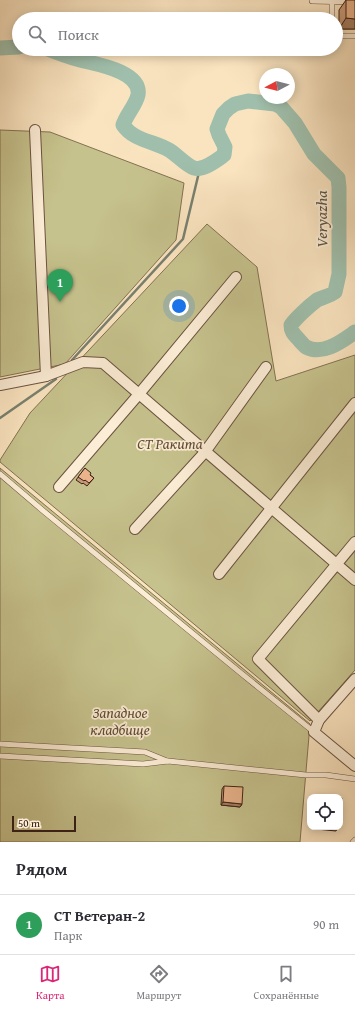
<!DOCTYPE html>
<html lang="ru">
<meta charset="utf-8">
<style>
:root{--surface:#fff;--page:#f7f7f7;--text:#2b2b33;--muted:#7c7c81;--line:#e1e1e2;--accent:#db2777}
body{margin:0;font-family:"Gentium Book Plus",serif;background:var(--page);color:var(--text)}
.controls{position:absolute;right:12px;bottom:12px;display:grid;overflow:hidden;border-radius:8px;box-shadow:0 2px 10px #0003}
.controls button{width:36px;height:36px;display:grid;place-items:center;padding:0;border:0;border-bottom:1px solid var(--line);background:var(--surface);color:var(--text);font:20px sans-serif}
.compass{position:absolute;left:259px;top:68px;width:36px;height:36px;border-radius:50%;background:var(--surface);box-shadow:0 2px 10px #0003;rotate:263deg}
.scale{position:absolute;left:12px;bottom:10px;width:64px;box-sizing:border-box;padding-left:4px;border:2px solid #3d2215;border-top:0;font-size:11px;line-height:14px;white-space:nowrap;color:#3d2215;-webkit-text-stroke:3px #fcedd6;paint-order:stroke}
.you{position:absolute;left:179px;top:306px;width:14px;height:14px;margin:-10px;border:3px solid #fff;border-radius:50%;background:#1a73e8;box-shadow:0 0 0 6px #1a73e833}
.badge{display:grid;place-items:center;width:26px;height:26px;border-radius:50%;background:var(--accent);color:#fff;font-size:13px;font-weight:700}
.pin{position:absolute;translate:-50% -33px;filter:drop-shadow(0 1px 2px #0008)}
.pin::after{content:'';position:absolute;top:21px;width:14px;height:12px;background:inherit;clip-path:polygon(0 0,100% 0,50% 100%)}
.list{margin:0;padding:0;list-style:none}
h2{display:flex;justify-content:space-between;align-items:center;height:52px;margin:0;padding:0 16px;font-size:17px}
h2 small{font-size:13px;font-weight:400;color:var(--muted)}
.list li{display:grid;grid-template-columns:26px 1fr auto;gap:12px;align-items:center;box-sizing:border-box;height:60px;padding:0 16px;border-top:1px solid var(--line)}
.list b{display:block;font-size:15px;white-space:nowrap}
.list p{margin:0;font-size:13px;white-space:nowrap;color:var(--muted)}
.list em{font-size:13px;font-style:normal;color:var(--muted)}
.icon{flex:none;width:22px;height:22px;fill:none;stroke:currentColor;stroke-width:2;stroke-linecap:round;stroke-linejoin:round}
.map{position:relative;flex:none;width:355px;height:842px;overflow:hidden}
.search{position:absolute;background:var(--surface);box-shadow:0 2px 10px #0003;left:12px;right:12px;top:12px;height:44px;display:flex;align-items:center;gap:10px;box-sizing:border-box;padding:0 14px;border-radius:22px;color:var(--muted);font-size:15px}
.sheet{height:112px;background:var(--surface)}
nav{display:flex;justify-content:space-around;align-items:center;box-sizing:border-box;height:56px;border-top:1px solid var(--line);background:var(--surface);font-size:11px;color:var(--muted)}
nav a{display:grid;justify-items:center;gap:2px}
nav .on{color:var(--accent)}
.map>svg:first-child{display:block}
.green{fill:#c6c28d;stroke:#827251}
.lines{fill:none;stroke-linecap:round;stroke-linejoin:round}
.stream{stroke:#788070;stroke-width:2.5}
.river{stroke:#9fbfac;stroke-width:15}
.lane-casing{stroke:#6c5240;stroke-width:6}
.street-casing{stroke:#6c5240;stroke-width:12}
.lane{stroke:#fcedd6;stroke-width:5}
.street{stroke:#fcedd6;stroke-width:10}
.wall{fill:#c99a78;stroke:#3d2215}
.shaded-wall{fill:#a47d61;stroke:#3d2215}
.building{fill:#eab38b;stroke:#3d2215}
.labels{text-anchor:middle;stroke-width:3.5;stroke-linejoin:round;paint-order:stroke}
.park-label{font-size:15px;font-style:italic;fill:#5f4a33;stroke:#fcedd6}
.water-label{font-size:16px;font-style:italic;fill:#5a5142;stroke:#fcedd6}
</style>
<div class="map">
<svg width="355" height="842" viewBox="0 0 355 842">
<rect width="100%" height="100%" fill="#fae4c0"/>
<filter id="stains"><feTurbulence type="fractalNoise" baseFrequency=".005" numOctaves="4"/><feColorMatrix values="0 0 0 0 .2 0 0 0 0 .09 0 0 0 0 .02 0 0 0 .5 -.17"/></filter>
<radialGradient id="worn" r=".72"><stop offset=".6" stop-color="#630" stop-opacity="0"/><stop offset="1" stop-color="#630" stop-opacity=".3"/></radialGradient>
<g class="green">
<polygon points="0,130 50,132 184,183 176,240 65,364 0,377"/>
<polygon points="207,224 257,267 276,381 355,355 355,670 310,721 0,462 0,460 30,413"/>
<polygon points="0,468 310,724 300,842 0,842"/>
</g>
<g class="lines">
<g class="stream">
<polyline points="72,360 183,239 200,168"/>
<polyline points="0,418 56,379"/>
</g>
<g class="river">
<polyline points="0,48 19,47"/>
<path d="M 48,49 C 58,53 69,57 80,60 C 95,64 142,71 138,95 C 136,105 126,115 123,125 C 134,141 154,141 169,150 C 176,154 187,166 194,168 C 203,171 217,160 224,155 L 225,147 L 219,135 L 217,129 L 223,114 L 229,108 L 235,104 L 248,101 L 275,104 L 281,107 L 295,123 L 314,154 L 338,178 L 339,187 L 339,274 L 335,292 C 330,296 323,297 317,300 C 309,306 296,318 291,325 C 291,333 295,335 300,341 C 302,343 304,346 306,347 C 323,356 342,341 355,332"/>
</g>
<defs>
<g id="lane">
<polyline points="312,0 312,1 355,2"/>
<polyline points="332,19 332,2"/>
<polyline points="336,36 355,36"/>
<polyline points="0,474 41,509 242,674 314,732"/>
<polyline points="0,744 145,752 167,761"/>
<polyline points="0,756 143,764 168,761 306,775 326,775 355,779"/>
<polyline points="353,842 355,840"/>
</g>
<g id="street">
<polyline points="35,130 46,376"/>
<polyline points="0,385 46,376 83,362 103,363 355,580"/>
<polyline points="59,487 139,394 236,277"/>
<polyline points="135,529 205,452 266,367"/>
<polyline points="219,574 355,403"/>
<polyline points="355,679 319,720 314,732 355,766"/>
<polyline points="319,720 258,659 355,542"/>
</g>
</defs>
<use href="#lane" class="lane-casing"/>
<use href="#street" class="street-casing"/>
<use href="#lane" class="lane"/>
<use href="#street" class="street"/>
</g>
<g class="wall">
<polygon points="346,0 355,0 355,29 339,29 339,10"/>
<polygon points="85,468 90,475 94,478 87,486 83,483 82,484 76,480"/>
<polygon points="224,786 242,804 240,807 221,805 222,789"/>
</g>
<g class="shaded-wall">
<polygon points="346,18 355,19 355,29 339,29"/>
<polygon points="223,802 242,804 240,807 221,805"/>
<polygon points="317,827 338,827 336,831 316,829"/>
</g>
<g class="building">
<polygon points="346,0 355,0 355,19 346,18"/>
<polygon points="85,468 91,473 90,475 94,478 89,483 85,480 84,481 78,477"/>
<polygon points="224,786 243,787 242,804 223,802"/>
<polygon points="322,796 335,797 322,797"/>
<polygon points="340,798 342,798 340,815"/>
</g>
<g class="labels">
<g class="park-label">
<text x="170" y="449">СТ Ракита</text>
<text x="120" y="718">Западное<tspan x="120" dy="17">кладбище</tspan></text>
</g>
<g class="water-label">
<text transform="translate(321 219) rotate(-90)" y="6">Veryazha</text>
</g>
</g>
<rect width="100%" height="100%" filter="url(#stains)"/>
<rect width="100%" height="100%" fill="url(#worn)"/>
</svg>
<div class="controls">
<button><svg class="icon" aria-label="locate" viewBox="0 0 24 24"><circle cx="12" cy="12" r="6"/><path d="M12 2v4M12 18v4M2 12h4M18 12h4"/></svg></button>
</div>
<svg class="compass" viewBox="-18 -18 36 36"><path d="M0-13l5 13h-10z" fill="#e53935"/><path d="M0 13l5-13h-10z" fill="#7c7c81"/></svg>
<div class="scale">50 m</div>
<div class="you"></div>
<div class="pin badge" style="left:60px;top:302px;background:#2e9e5b">1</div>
<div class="search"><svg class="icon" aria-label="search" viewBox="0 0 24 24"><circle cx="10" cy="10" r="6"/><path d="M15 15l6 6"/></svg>Поиск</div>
</div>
<section class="sheet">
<h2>Рядом<small></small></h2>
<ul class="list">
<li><span class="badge" style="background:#2e9e5b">1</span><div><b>СТ Ветеран-2</b><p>Парк</p></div><em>90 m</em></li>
</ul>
</section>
<nav>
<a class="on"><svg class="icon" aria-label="map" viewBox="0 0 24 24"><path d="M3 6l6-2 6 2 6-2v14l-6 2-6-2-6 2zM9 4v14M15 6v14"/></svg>Карта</a>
<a><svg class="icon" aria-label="directions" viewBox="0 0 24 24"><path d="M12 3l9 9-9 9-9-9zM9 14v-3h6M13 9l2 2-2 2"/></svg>Маршрут</a>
<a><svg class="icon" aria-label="saved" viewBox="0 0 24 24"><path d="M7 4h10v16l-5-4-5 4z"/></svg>Сохранённые</a>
</nav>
